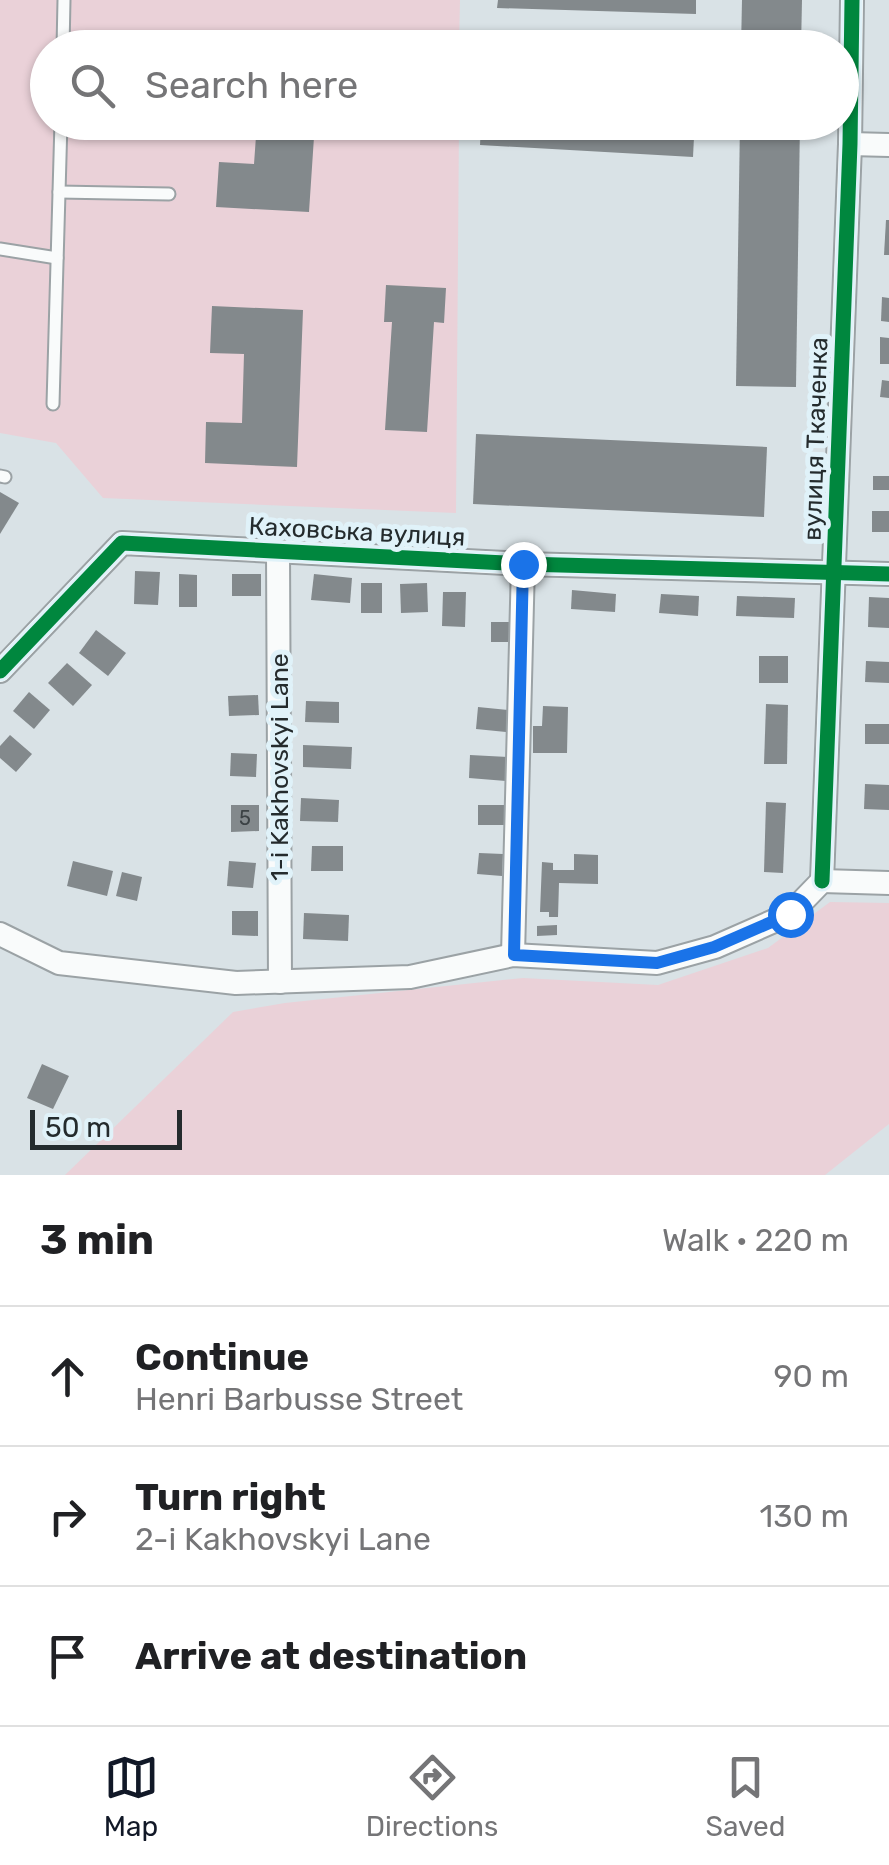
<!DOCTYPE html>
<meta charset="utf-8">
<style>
:root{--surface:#fff;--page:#f2f2f2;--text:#202124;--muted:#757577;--line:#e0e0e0;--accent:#111827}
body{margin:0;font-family:Rubik,sans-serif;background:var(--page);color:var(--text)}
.scale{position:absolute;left:30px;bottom:25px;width:152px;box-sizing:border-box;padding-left:10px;border:5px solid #242b2d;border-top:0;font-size:28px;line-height:35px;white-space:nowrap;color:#242b2d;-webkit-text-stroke:8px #e0f2f9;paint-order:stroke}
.stop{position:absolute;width:30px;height:30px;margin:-22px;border:8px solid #1a73e8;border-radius:50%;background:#fff}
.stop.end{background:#1a73e8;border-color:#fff;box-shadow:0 2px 10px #0008}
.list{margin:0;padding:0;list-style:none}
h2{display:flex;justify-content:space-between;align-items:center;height:130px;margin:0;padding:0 40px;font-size:42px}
h2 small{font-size:32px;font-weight:400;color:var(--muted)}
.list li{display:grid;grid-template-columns:65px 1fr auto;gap:30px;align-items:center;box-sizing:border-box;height:140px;padding:0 40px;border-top:2px solid var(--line)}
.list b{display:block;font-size:38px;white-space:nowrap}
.list p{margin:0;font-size:32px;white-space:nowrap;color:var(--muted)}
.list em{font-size:32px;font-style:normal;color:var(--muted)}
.icon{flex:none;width:55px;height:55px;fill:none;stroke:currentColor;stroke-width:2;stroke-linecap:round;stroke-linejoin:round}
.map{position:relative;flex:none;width:889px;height:1175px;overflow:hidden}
.search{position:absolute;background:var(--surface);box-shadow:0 2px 8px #0004;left:30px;right:30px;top:30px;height:110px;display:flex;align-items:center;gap:25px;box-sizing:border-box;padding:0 35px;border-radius:55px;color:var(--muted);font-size:38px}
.sheet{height:550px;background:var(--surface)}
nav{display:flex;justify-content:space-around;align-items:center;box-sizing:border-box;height:140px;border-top:2px solid var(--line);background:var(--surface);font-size:28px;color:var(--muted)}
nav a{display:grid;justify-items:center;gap:5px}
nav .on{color:var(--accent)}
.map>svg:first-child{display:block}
.green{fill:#ead1d8}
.building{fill:#83898c}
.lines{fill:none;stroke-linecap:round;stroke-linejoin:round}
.lane-casing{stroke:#9ba2a5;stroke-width:15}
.street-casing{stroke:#9ba2a5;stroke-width:26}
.lane{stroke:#f9fbfb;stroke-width:11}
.street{stroke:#f9fbfb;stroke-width:22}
.cycleway-casing{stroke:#e0f2f9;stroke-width:21}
.cycleway{stroke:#00873e;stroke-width:15}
.route{stroke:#1a73e8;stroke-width:12}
.labels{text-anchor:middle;stroke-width:10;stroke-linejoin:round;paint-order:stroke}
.number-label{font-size:20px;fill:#3c4245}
.street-label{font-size:25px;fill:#242b2d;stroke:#e0f2f9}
</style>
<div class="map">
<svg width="889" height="1175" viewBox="0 0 889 1175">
<rect width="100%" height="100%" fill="#d9e2e6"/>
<g class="green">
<polygon points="0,0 460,0 459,47 48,48 48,122 459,123 456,513 103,498 56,443 0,433"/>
<polygon points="830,902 889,903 889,1124 825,1175 65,1175 233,1012 285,1003 523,978 658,985 768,948"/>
</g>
<g class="building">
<polygon points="498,0 696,0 696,14 497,8"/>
<polygon points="742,0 802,0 801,48 741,48"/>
<polygon points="497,31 700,41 700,48 496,48"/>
<polygon points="257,122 315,122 309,212 216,207 219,162 254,164"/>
<polygon points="740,122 800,122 796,387 736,386"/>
<polygon points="481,125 694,137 693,157 480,145"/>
<polygon points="886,220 889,220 889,255 884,255"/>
<polygon points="386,285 446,288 444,323 434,322 427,432 385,430 392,322 384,322"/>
<polygon points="882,297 889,298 889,322 881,321"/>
<polygon points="212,306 303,310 297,467 205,463 206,422 242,423 244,354 210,353"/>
<polygon points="880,337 889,338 889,364 880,364"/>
<polygon points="882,380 889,381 889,398 880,397"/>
<polygon points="476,434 767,447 764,517 473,504"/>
<rect x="873" y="476" width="16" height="14"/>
<polygon points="0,492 19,503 0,534"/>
<rect x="872" y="511" width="17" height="21"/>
<polygon points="135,571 160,572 158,605 134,604"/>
<polygon points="179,574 197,575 197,607 179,607"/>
<rect x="232" y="574" width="29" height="22"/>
<polygon points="314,574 352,578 350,603 311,600"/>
<rect x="361" y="583" width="21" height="30"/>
<polygon points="427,583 428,612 401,613 400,584"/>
<polygon points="572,590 616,594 615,612 571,609"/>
<polygon points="443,592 466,592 465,627 442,626"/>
<polygon points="661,594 699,596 698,616 659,613"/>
<polygon points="737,596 795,598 794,618 736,616"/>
<polygon points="869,597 889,598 889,628 868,627"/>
<rect x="491" y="622" width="18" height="20"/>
<polygon points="96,630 126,653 108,676 79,653"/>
<rect x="759" y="656" width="29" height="27"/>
<polygon points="866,661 889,662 889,683 865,682"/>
<polygon points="67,663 92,685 73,706 48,683"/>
<polygon points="29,692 50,710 34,729 13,711"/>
<polygon points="258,695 259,715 229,716 228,696"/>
<polygon points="306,701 339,702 339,723 305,722"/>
<polygon points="766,704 788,705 787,764 764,764"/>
<polygon points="543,706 568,707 567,753 533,753 533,726 542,726"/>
<polygon points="478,707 508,710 506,732 476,729"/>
<rect x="865" y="724" width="24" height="20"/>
<polygon points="10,735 32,754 16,772 0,758 0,746"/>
<polygon points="303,745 352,747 351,769 303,767"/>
<polygon points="231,753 257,754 256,777 230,776"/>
<polygon points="470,755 508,757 506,781 469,778"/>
<polygon points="865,784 889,785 889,810 864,809"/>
<polygon points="301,798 339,800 338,822 300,821"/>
<polygon points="766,802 786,803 783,873 764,872"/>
<polygon points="231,805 259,805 259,831 231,832"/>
<rect x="478" y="805" width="29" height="20"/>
<polygon points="312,846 343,846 343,871 311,871"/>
<polygon points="479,853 503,854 502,876 477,874"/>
<polygon points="574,854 598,855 598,884 559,883 558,917 549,917 549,912 540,912 542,862 553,863 553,870 574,870"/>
<polygon points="73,861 113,871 107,896 67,886"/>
<polygon points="229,861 256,863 253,888 227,886"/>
<polygon points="122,872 142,877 137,901 116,896"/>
<polygon points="232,911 258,911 258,936 232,935"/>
<polygon points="304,913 349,915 348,941 303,939"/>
<polygon points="557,925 557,935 537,936 537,926"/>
<polygon points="42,1064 69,1076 53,1109 27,1098"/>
</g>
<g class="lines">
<defs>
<g id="lane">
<polyline points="63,48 64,0"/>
<polyline points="59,192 169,194"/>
<polyline points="0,249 57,258"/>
<polyline points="53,404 61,122"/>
<polyline points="0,476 5,477"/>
</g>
<g id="street">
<polyline points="850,144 889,145"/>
<polyline points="278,552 280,982"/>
<polyline points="0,671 122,543 523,564 889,574"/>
<polyline points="822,881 850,144 852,0"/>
<polyline points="822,881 889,883"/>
<polyline points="0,934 59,963 236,983 410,977 513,955 657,963 715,947 790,914 822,881"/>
<polyline points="513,955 523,564"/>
</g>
</defs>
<use href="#lane" class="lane-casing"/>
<use href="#street" class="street-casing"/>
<use href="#lane" class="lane"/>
<use href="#street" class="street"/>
<defs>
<g id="cycleway">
<polyline points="0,671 122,543 523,564 889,574"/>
<polyline points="822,881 850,144 852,0"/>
</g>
</defs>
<use href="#cycleway" class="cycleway-casing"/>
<use href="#cycleway" class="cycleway"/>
</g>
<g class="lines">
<polyline class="route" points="523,564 514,955 657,963 714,947 790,914"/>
</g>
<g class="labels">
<g class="number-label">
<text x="245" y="825">5</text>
</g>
<g class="street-label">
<text transform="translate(815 439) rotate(-88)" y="9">вулиця Ткаченка</text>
<text transform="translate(357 531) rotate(3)" y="9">Каховська вулиця</text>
<text transform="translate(279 767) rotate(-90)" y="9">1-i Kakhovskyi Lane</text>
</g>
</g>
</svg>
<div class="scale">50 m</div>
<div class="stop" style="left:790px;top:914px"></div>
<div class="stop end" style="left:523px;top:564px"></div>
<div class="search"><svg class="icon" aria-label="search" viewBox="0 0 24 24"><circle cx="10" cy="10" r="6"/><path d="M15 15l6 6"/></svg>Search here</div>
</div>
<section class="sheet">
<h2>3 min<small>Walk · 220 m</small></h2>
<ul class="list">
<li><svg class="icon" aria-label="ahead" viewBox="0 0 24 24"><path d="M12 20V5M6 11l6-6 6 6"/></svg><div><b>Continue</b><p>Henri Barbusse Street</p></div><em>90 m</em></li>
<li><svg class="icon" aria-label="right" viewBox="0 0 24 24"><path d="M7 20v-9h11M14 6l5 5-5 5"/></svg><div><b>Turn right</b><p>2-i Kakhovskyi Lane</p></div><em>130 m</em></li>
<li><svg class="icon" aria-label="arrive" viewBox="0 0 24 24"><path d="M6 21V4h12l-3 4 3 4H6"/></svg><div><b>Arrive at destination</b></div></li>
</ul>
</section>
<nav>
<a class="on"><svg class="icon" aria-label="map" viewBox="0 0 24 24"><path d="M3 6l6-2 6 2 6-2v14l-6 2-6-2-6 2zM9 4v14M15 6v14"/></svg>Map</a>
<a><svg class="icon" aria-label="directions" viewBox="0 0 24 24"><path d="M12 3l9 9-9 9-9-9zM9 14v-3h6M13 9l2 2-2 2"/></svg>Directions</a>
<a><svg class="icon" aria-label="saved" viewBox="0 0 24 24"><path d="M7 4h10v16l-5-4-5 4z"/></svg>Saved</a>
</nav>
